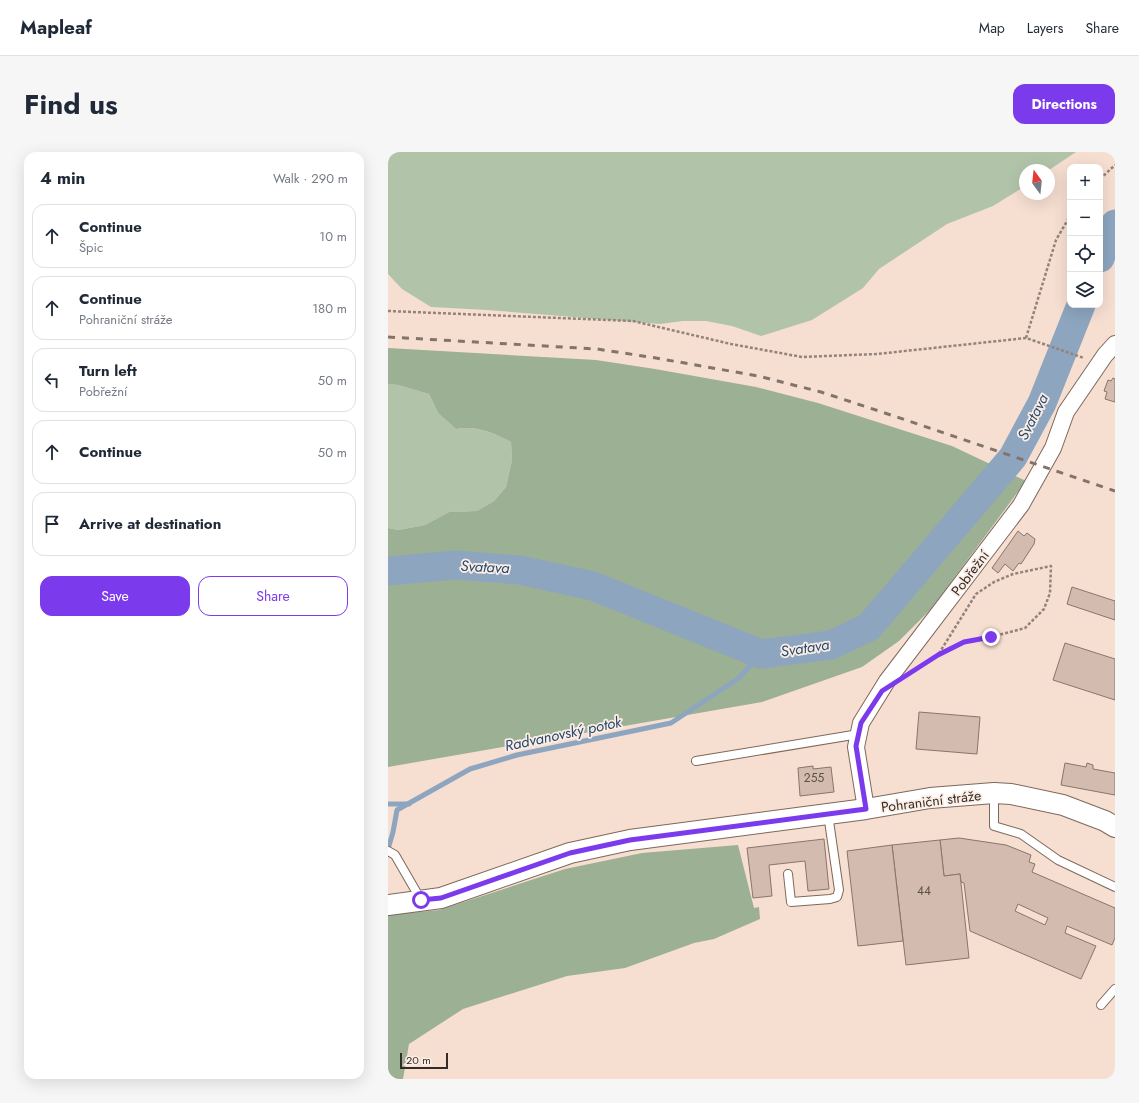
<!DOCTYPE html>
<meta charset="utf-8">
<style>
:root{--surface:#fff;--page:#f6f6f7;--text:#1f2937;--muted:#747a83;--line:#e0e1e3;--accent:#7c3aed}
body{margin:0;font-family:Jost,sans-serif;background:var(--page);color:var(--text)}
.controls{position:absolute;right:12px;top:12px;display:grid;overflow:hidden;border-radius:8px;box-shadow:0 4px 16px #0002}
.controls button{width:36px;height:36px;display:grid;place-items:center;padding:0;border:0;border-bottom:1px solid var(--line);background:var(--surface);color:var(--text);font:20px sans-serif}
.compass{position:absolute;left:631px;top:12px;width:36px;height:36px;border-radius:50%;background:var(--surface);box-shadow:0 4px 16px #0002;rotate:345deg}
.scale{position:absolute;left:12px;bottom:10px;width:48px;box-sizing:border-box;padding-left:4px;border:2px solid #352c27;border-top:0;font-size:11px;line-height:14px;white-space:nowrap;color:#352c27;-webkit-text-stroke:3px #fcede5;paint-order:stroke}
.stop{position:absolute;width:12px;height:12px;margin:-9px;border:3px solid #7c3aed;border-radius:50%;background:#fff}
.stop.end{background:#7c3aed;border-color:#fff;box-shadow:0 1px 4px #0008}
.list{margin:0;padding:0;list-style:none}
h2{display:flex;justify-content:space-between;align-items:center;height:52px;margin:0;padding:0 16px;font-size:17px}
h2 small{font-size:13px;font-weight:400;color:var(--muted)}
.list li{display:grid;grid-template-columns:26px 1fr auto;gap:12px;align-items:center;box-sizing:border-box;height:64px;margin:0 8px 8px;padding:0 8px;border:1px solid var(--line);border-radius:12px}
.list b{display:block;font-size:15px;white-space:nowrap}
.list p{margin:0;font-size:13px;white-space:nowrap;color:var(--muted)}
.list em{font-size:13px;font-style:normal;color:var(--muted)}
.actions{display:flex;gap:8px;padding:12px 16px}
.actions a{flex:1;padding:9px 0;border:1px solid var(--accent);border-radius:12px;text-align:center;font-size:14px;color:var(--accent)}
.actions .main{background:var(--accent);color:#fff}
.icon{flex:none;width:22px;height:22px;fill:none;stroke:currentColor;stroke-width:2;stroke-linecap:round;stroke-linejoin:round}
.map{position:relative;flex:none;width:727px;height:927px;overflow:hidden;border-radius:12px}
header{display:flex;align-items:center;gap:24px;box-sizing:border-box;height:56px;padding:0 20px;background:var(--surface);border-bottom:1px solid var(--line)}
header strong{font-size:19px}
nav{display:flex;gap:22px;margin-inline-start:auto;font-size:14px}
.intro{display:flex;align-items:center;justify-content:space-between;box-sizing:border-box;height:96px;padding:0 24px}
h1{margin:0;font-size:28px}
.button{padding:10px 18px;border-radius:12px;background:var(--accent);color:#fff;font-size:14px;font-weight:700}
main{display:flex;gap:24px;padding:0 24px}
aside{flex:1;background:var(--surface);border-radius:12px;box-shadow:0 4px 16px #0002}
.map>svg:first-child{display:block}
.green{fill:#b1c4a9}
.forest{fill:#9cb094}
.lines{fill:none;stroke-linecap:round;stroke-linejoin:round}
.stream{stroke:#8da5bf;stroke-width:5}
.river{stroke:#8da5bf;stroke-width:29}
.building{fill:#d3bcaf;stroke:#8a7569;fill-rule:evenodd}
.service-casing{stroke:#7d685c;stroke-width:10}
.minor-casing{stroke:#7d685c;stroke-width:18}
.tertiary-casing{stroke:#7d685c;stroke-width:22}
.path{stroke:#93837a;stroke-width:2.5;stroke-dasharray:3 2;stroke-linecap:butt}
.service{stroke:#fff;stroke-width:8}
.minor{stroke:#fff;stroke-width:16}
.tertiary{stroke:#fff;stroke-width:20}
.rail{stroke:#83746b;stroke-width:3;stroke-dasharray:7 7;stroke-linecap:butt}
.route{stroke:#7c3aed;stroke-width:5}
.labels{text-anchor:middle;stroke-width:3.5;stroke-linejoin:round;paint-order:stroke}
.number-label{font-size:12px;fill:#5c5049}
.street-label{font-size:14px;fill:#352c27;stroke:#fcede5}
.water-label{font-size:15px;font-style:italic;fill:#254a6f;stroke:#fcede5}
</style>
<header>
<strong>Mapleaf</strong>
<nav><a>Map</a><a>Layers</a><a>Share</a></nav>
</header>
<div class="intro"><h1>Find us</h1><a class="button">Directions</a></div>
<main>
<aside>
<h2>4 min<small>Walk · 290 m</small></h2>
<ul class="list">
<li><svg class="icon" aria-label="ahead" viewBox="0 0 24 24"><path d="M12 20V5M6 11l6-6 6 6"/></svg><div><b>Continue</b><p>Špic</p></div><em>10 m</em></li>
<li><svg class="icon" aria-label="ahead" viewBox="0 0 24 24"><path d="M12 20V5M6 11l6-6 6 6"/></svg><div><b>Continue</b><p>Pohraniční stráže</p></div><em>180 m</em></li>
<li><svg class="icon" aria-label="left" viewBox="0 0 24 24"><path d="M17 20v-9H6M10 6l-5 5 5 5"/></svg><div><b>Turn left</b><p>Pobřežní</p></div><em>50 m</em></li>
<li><svg class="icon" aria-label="ahead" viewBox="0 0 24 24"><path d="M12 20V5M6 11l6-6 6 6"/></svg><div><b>Continue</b></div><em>50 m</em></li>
<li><svg class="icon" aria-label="arrive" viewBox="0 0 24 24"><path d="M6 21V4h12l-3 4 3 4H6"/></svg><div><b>Arrive at destination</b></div></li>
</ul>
<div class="actions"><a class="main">Save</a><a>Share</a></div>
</aside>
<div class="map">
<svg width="727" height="927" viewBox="0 0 727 927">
<rect width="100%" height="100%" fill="#f6ded1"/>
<g class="green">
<polygon points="0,0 688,0 661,18 637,18 637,34 605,54 559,72 491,117 475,136 424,168 373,184 344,174 318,169 295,169 272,172 99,158 43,155 14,137 0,122"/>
<path d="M 0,232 L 10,233 L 41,242 L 50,261 L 68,277 C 87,273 106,281 123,290 L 124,308 L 118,335 L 106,349 L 89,359 L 61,360 L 37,373 L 10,378 L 0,376 Z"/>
</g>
<g class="forest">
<path d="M 0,196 L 208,208 L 267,217 L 368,235 L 430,251 L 564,294 L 638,329 L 543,457 L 511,489 L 474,515 L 374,550 L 0,615 L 0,376 L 10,378 L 37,373 L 61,360 L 89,359 L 106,349 L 118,335 L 124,308 L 123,290 C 106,281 88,273 68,277 L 50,261 L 41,242 L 10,233 L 0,232 Z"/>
<polygon points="350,693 366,756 371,755 372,767 326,787 306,791 237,816 179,824 75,857 21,892 15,927 0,927 0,763 51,758 177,717 254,701"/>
</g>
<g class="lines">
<g class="stream">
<polyline points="0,652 21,652"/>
<polyline points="0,697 5,680 9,658 82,617 129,603 283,571 351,526 373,502"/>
</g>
<g class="river">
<polyline points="712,106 724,76 727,72"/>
<polyline points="0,419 68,413 132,418 205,434 373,502 443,493 481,475 625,305 654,251 693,153"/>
</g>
</g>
<g class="building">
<polygon points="725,226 727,227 727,250 717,247 719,240 716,239 720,228 723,229"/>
<polygon points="630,379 636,384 639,381 647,387 646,392 633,412 631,411 625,419 617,412 610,421 604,416"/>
<polygon points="684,435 727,449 727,468 679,452"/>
<polygon points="677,491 727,507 727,548 665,528"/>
<polygon points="531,560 592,565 589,602 528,597"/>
<polygon points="677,611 698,615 699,611 705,613 705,617 727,621 727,643 673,633"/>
<polygon points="425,614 425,617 443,615 446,640 412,644 410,616"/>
<path d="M 571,686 L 618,693 L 643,703 L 641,710 L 647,712 L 644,720 L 727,756 L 727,786 L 724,793 L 679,774 L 677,781 L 708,794 L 693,827 L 582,779 L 576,731 L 573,730 L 572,722 L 556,724 L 552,688 ZM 630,752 L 660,766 L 657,773 L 627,759 Z"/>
<polygon points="436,687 441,737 420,739 417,709 381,713 384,744 365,746 359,696"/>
<polygon points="552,688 556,724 572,722 581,806 518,813 504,693"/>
<polygon points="504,693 515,789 470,794 459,699"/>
</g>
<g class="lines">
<defs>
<g id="service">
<polyline points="308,609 471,582"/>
<polyline points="606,641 606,674 633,682 670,708 727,735"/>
<polyline points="0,699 7,703 33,748"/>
<polyline points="400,722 403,750 442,747 449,745 451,738 440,662"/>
<polyline points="713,853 727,837"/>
</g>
<polyline id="minor" points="478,657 468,595 473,571 499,529 633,353 665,296 678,260 717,203 727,192"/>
<polyline id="tertiary" points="0,753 53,746 182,701 242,688 478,657 542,646 606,641 623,642 675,653 717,669 727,675"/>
</defs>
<use href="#service" class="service-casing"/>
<use href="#minor" class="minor-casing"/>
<use href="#tertiary" class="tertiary-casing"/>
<g class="path">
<polyline points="712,27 727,13"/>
<polyline points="0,159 245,169 343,192 414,205 489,202 638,186 696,206"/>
<polyline points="638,186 668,88 682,64"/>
<polyline points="530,516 550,503 576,490 603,485 637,476 656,457 662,441 663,414 625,422 606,430 588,442 550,503"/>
</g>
<use href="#service" class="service"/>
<use href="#minor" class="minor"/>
<use href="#tertiary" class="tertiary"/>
<polyline class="rail" points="0,185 209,197 268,206 370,224 433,240 494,260 727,339"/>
</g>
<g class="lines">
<polyline class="route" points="33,748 53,746 182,701 242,688 478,657 468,594 473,571 494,539 550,503 576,490 603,485"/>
</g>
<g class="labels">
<g class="number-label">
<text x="426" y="630">255</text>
<text x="536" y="743">44</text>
</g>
<g class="street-label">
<text transform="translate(582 421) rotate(-53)" y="5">Pobřežní</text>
<text transform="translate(543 649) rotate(-7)" y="5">Pohraniční stráže</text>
</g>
<g class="water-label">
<text transform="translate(645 265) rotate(-63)" y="5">Svatava</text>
<text transform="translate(97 415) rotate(3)" y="5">Svatava</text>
<text transform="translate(417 496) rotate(-9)" y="5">Svatava</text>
<text transform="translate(175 582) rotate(-12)" y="5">Radvanovský potok</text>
</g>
</g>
</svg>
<div class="controls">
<button>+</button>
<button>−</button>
<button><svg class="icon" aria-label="locate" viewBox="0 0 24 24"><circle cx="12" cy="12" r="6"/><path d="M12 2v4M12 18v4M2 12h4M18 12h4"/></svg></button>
<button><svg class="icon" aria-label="layers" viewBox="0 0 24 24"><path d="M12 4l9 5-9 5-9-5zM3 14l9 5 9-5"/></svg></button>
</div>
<svg class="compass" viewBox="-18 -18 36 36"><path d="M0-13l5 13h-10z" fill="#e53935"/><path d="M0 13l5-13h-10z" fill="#747a83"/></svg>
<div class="scale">20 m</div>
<div class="stop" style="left:33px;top:748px"></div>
<div class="stop end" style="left:603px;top:485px"></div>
</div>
</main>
